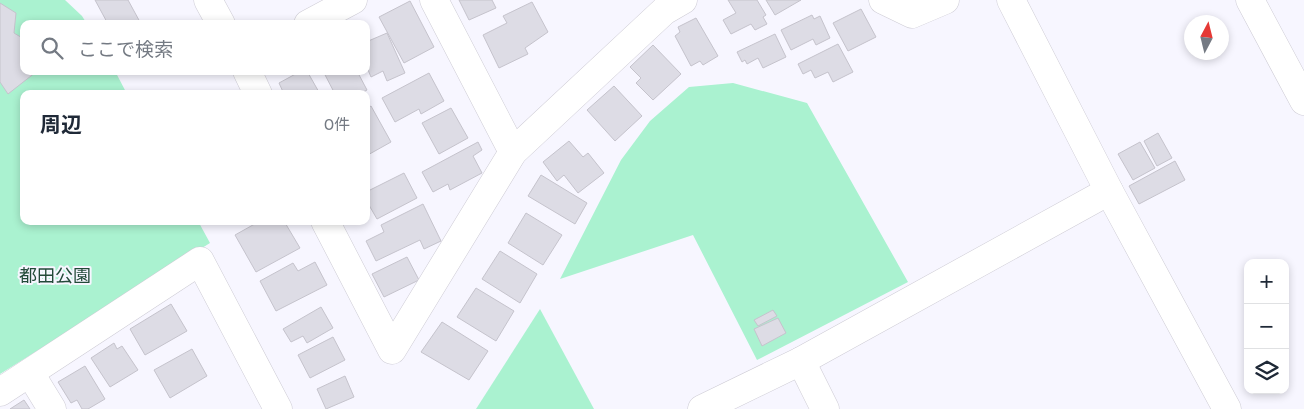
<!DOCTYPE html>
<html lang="ja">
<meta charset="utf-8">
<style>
:root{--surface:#fff;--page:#f6f6f7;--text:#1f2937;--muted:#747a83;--line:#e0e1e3}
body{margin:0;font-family:"Varela Round","Noto Sans JP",sans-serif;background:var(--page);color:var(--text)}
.controls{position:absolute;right:15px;bottom:15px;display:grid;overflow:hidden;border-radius:10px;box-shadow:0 2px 8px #0003}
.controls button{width:45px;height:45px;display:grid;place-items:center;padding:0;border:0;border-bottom:1px solid var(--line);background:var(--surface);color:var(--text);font:25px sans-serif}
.compass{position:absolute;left:1184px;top:15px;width:45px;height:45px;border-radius:50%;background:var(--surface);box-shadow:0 2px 8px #0003;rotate:7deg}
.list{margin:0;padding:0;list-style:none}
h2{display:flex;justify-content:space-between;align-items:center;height:65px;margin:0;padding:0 20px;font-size:21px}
h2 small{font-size:16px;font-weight:400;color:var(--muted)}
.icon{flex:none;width:28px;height:28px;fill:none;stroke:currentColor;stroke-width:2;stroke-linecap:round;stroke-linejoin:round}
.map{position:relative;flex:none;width:1304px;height:409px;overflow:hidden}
.search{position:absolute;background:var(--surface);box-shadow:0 2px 8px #0003;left:20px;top:20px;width:350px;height:55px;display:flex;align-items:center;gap:12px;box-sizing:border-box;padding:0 18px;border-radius:10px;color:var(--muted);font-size:19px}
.panel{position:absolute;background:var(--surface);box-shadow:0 2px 8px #0003;left:20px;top:90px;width:350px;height:135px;border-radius:10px}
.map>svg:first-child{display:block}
.green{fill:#aaf2d0}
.building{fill:#dddce5;stroke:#c5c3cc}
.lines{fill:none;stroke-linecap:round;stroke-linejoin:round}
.minor-casing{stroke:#ceccd5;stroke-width:29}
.minor{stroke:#fff;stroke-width:28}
.labels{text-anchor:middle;stroke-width:4;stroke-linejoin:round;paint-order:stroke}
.park-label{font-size:18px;fill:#224a38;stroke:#f7f6ff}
</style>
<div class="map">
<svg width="1304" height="409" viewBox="0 0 1304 409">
<rect width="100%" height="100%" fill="#f7f6ff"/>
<g class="green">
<polygon points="0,0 65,0 82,16 87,24 24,24 24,71 115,71 127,94 24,94 24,221 198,221 210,243 0,374"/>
<polygon points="733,83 807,103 908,282 757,360 693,235 560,279 621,160 650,121 689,87"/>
<polygon points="540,309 594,409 476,409"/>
</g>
<g class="building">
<polygon points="95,0 128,0 140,22 137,24 108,24"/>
<polygon points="459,0 492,0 496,8 469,20"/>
<polygon points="728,0 757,0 766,15 763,17 767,24 755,30 751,24 731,34 723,20 736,13"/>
<polygon points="766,0 801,0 775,15"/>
<polygon points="410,1 434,47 404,63 379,17"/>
<polygon points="532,2 548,32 525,48 528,54 499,68 483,35 507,23 503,16"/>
<polygon points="0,3 16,13 14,33 24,39 24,71 42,71 40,74 36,72 8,94 0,82"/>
<polygon points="861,9 876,37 848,51 833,23"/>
<polygon points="812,15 814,19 820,16 830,38 816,45 813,39 791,50 781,30"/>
<polygon points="696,18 718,56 703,65 700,61 691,66 675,36 680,32 678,27"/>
<polygon points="387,33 405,73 387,81 383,71 371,77 366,65 366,42"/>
<polygon points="775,34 786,57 763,68 758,58 747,64 745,60 742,62 737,52"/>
<polygon points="838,44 853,72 833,82 828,72 815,78 811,70 803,74 798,64"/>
<polygon points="653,45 681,74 653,100 636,83 641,78 630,67"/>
<polygon points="301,71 307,71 320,94 284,94 279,83"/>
<polygon points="323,71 357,71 367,90 360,94 335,94"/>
<polygon points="429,73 444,101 421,114 419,109 395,122 382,98"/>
<polygon points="614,86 642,116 615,141 587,110"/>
<polygon points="371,106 391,142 366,156 366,109"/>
<polygon points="451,108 468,138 439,154 422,123"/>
<polygon points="1158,133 1172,158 1157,166 1144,141"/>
<polygon points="569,141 583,157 588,153 604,173 578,193 564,175 557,181 543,162"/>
<polygon points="478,142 482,150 473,156 482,173 450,190 448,184 433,192 422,172"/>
<polygon points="1140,142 1155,168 1133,180 1118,154"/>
<polygon points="1175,161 1185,180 1139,204 1129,186"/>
<polygon points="404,173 417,198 377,219 366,200 366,192"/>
<polygon points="541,175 587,203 575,224 528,196"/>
<polygon points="423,204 441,241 424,249 420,240 376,261 366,241 384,232 381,225"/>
<polygon points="526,213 562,235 543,265 508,243"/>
<polygon points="260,221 284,221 300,248 256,272 235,235"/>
<polygon points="500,251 537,274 520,303 482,279"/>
<polygon points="407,257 419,280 384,297 372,274"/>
<polygon points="315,262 327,285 276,311 260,281 293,263 298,271"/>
<polygon points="476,288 514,311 496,341 457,317"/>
<polygon points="171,304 187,331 145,355 130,329"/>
<polygon points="321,307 333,328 307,343 303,336 291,342 283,329"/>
<polygon points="773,310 777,316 758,326 754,320"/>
<polygon points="778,318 786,333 762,346 754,329"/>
<polygon points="442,322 488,351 469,380 421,352"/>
<polygon points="333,337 345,360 310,378 298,355"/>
<polygon points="114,343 117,349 122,346 138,370 110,387 91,358"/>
<polygon points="192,349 207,376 170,398 154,370"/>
<polygon points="85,366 105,399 88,409 82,409 77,400 71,403 58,382"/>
<polygon points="345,376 354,397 326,409 317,389"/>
<polygon points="24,400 30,409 10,409"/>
</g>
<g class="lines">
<defs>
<g id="minor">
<polyline points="208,0 221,24"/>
<polyline points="434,0 513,152"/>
<polyline points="883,0 912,14 945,0"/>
<polyline points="1011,0 1109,191 1227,409"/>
<polyline points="1250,0 1304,101"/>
<polyline points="308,24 353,0"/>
<polyline points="247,71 258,94"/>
<polyline points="325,221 392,350 513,152 664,11 683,0"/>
<polyline points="801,361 825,409"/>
<polyline points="30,373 52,409"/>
<polyline points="0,392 200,261 278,409"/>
<polyline points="702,409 801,361 1109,191"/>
</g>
</defs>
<use href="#minor" class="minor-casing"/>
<use href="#minor" class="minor"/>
</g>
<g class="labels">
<g class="park-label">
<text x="55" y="282">都田公園</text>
</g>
</g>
</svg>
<div class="controls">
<button>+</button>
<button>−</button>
<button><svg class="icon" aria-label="layers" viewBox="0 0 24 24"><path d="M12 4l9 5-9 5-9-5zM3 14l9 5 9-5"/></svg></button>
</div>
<svg class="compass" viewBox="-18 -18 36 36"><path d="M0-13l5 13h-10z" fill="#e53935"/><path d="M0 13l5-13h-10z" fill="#747a83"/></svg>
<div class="search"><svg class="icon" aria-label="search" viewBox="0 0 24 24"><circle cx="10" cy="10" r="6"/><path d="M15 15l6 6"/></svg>ここで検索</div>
<section class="panel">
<h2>周辺<small>0件</small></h2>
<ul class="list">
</ul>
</section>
</div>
